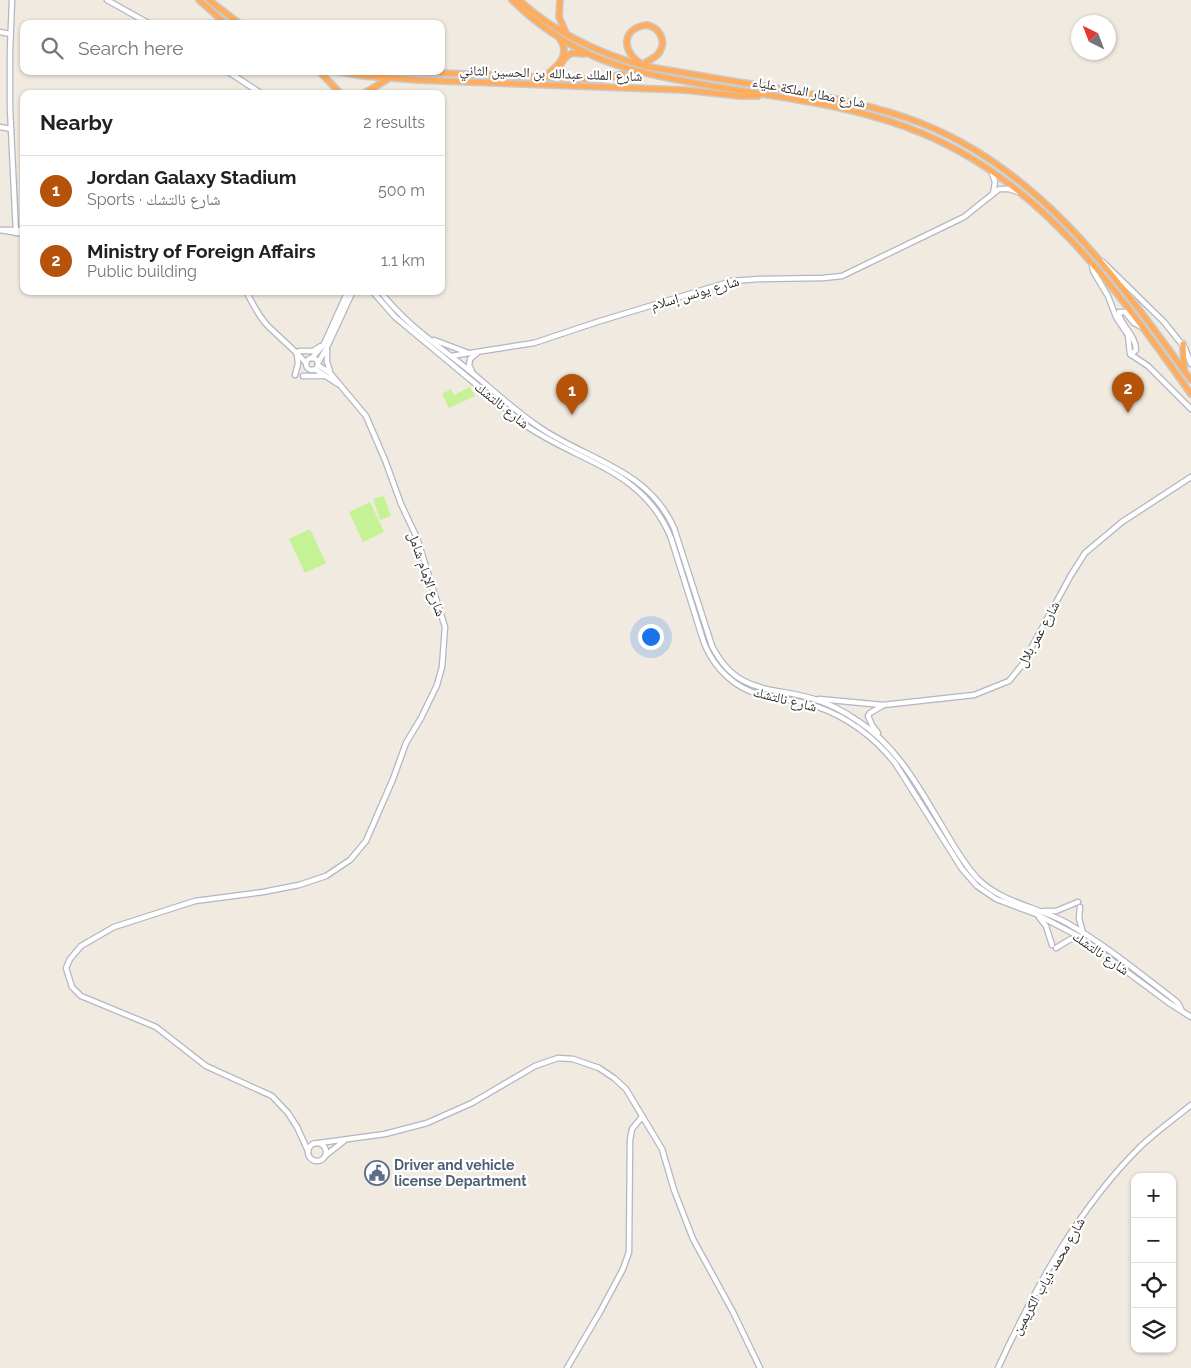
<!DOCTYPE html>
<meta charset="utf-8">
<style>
:root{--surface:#fff;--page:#f6f6f6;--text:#202124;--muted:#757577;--line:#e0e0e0;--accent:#b45309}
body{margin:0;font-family:Raleway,"Noto Naskh Arabic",sans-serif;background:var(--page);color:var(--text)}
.controls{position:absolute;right:15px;bottom:15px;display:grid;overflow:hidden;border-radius:10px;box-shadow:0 1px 4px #0004}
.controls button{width:45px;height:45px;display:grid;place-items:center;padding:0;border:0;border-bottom:1px solid var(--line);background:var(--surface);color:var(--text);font:25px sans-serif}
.compass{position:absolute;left:1071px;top:15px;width:45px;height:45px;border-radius:50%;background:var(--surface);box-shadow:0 1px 4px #0004;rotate:318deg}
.you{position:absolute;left:650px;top:636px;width:18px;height:18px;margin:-12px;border:4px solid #fff;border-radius:50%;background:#1a73e8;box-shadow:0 0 0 8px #1a73e833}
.badge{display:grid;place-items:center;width:32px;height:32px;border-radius:50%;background:var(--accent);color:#fff;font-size:16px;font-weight:700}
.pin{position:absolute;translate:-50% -41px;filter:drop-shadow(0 1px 2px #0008)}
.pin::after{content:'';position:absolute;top:26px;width:18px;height:15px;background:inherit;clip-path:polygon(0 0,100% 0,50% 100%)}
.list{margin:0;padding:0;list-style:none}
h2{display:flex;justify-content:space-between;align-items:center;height:65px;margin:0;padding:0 20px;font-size:21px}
h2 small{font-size:16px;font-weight:400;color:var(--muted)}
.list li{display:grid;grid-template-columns:32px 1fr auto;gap:15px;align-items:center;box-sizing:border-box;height:70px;padding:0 20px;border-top:1px solid var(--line)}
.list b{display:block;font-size:19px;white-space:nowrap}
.list p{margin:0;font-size:16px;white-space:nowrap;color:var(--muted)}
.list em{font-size:16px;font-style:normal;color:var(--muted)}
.icon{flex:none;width:28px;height:28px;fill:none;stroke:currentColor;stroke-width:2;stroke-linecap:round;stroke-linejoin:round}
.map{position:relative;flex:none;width:1191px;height:1368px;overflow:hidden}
.search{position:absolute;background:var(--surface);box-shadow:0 1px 4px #0004;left:20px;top:20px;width:425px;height:55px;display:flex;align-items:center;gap:12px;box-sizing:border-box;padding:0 18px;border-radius:10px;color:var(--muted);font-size:19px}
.panel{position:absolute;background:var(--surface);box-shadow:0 1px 4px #0004;left:20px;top:90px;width:425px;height:205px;border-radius:10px}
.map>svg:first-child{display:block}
.pitch{fill:#c5f294}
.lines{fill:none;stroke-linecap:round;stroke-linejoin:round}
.highway-tunnel{stroke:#c9c4bc;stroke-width:5;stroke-dasharray:5 2.5;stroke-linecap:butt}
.secondary-casing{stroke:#b4b5c2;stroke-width:7}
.highway-casing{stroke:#c9c9c9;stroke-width:8}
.secondary{stroke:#fff;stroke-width:4.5}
.highway{stroke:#ffac5c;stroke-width:5}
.labels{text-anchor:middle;stroke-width:4.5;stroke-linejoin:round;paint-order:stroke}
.street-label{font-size:14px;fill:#2e2e2e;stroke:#fff}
.service-label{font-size:14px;font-weight:bold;fill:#4e5e75;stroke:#fff;text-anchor:start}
</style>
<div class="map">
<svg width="1191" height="1368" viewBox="0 0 1191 1368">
<rect width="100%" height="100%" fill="#f0eae0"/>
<g class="pitch">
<polygon points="470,387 475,396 449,408 442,394 451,389 454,395"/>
<polygon points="384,496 391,516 380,520 373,499"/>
<polygon points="370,502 384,532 363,542 349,512"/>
<polygon points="310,529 326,563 305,573 289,539"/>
</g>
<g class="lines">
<polyline class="highway-tunnel" points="623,74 643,64"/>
<defs>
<g id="secondary">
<polyline points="12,0 10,51 10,108 16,233"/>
<polyline points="107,0 150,24"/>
<polyline points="0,32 10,34"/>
<polyline points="227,71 262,94"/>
<polyline points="0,127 11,129"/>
<polyline points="992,173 995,182 993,194"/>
<polyline points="0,230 24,234"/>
<polyline points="0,230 24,230"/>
<polyline points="1103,262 1164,322 1185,348 1191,364"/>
<polyline points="1092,264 1093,271 1108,296 1116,317 1128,335 1130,354 1148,366 1191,409"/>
<path d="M 246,291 C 252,303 258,315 267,325 C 280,338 294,349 306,363"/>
<path d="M 372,291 L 395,317 L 525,425 C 580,463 643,469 671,538 L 704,643 C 714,668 735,689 762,695 C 780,699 800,700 818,707 C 849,718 874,737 895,763 L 962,869 L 977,886 L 996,899 L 1036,914 L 1080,937 L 1169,1003 L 1191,1017"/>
<path d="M 380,291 C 405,324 439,346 471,372 C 493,390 515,411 539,427 C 587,460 648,469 674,528 L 712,646 C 737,695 770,686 814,699 C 830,704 845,712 858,721 C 900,748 923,795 948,836 C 957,851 966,867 979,880 C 1003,903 1038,907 1067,923 C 1104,944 1138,972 1172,998 L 1178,1003 L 1181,1009"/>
<polyline points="434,340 466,352"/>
<polyline points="327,350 327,362 330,371"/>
<polyline points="299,351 313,351 321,346"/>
<path d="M 1131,355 L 1136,350 C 1136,334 1118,323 1119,312 L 1125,312 L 1134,323 L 1142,327"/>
<polyline points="451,356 534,343 597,322 732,281 759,279 823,278 842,276 964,217 999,189 1009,189 1018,192"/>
<polyline points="312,358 324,344 348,291"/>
<circle cx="312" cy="364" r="6"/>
<polyline points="318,363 327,347 353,291"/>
<polyline points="315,369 338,384"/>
<polyline points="472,371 469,366 470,359 477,353"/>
<polyline points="295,375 298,364 297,354"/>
<polyline points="303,376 324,376"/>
<polyline points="819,699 883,705 974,695 1009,681 1022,665 1071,575 1085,553 1122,522 1191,477"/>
<polyline points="878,733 872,725 868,716 870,713 882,706"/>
<polyline points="1080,907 1079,918 1083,933"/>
<polyline points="1044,911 1056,911 1078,902"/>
<polyline points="1039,917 1046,926 1052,945"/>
<polyline points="1056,948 1069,940 1079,937"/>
<polyline points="319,1143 385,1134 427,1123 472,1103 535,1066 558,1058 573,1059 599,1068 614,1078 626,1089 662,1149 674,1190 693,1239 733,1312 760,1368"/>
<circle cx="317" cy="1152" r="9"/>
<polyline points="308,1151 297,1127 288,1113 272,1096 206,1066 156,1027 81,996 72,987 66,968 70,959 81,946 114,927 195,901 263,892 299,885 326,876 350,860 366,841 393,779 406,743 421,718 437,685 442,667 445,627 417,538 401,504 385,460 366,416 330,373 318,365"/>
<polyline points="326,1155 344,1141"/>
<polyline points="567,1368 600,1312 623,1269 629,1252 630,1140 632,1129 642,1117"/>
<path d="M 998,1368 C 1035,1288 1078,1208 1141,1146 C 1157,1131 1175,1118 1191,1105"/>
</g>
<g id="highway">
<polyline points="199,0 226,24"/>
<polyline points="209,0 240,24"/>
<path d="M 512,0 C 535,23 563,42 593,56 C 630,72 672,79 712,86 C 783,98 856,105 924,134 C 1045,185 1117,291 1191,394"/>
<path d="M 519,0 C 555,33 598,53 644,66 C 684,73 724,80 763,86 C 812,94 860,102 907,118 C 1035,162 1115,275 1191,380"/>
<polyline points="560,0 559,17 567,35"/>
<path d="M 640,63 C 621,50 622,28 647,25 C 660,28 667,41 659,53 C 656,57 650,60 646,62"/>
<polyline points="319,71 341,94"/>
<polyline points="334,71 364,76 417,80 685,90 740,96 758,96"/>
<polyline points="391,71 587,79 603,79 623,74"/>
<path d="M 542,78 C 555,69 572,56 560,39"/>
<path d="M 568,78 L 560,71 C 559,63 566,56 572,53 L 584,54"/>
<polyline points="363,94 388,79"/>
<polyline points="1183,344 1184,368"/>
</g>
</defs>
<use href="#secondary" class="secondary-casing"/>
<use href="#highway" class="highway-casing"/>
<use href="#secondary" class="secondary"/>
<use href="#highway" class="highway"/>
</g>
<defs>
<symbol id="civic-ring" viewBox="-11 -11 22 22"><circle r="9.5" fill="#fff" stroke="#5c6f8a" stroke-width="1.5"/><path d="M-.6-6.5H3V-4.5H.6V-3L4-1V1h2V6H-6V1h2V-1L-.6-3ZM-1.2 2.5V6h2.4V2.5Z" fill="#5c6f8a"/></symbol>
</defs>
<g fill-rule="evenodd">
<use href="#civic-ring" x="363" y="1159" width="28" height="28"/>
</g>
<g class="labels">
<g class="street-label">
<text transform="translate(551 73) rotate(2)" y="5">شارع الملك عبدالله بن الحسين الثاني</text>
<text transform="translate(809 92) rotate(11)" y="5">شارع مطار الملكة علياء</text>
<text transform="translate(695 293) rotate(-16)" y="5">شارع يونس إسلام</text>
<text transform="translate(502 405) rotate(39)" y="5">شارع نالتشك</text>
<text transform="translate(427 574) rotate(71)" y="5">شارع الإمام شامل</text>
<text transform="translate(1038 634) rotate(-61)" y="5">شارع عمر بلال</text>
<text transform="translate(785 699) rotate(14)" y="5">شارع نالتشك</text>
<text transform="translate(1101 953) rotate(35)" y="5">شارع نالتشك</text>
<text transform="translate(1048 1276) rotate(-60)" y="5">شارع محمد ذياب الكريمين</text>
</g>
<g class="service-label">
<text x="394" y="1170">Driver and vehicle<tspan x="394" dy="16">license Department</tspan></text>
</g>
</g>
</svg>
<div class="controls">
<button>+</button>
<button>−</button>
<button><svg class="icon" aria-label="locate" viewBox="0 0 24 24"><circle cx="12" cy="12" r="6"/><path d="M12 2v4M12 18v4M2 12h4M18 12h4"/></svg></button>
<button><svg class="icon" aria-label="layers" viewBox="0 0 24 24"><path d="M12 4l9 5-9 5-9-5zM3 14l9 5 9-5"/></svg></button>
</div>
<svg class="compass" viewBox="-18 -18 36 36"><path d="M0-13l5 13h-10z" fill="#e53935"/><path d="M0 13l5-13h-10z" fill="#757577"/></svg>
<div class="you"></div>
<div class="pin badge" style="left:572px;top:415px">1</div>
<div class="pin badge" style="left:1128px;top:413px">2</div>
<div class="search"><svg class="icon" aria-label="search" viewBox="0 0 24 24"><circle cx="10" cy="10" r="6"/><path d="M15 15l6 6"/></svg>Search here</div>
<section class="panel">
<h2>Nearby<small>2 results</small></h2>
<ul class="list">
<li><span class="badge">1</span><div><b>Jordan Galaxy Stadium</b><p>Sports · شارع نالتشك</p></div><em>500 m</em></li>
<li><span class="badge">2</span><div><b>Ministry of Foreign Affairs</b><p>Public building</p></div><em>1.1 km</em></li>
</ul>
</section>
</div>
